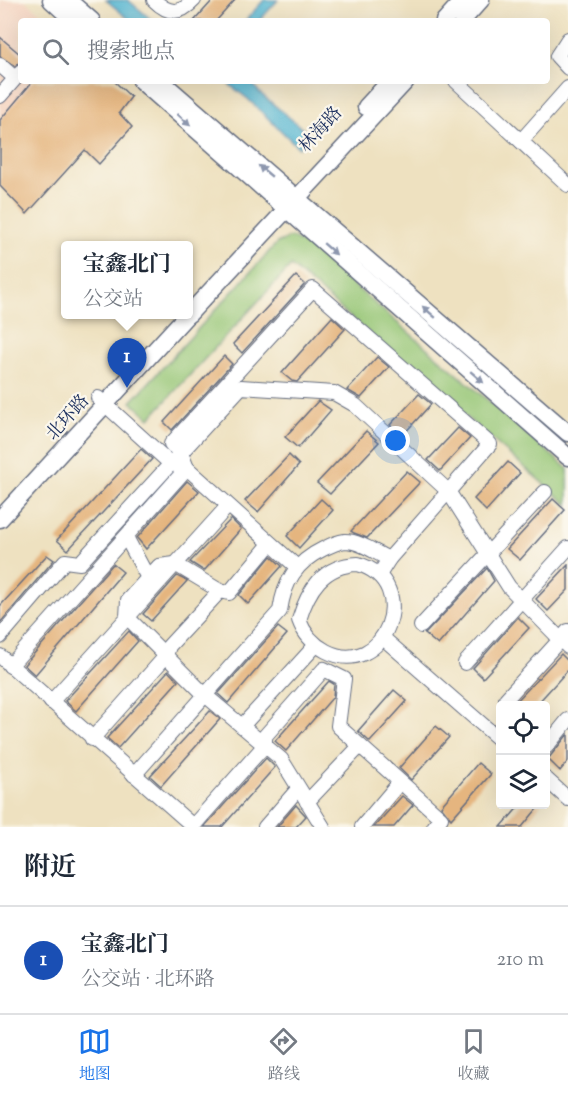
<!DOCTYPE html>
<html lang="zh">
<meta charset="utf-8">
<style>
:root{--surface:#fff;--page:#f2f2f3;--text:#1f2937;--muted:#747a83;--line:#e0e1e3;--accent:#1a73e8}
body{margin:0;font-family:"Sorts Mill Goudy","Noto Serif SC",serif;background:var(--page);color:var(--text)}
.controls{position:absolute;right:18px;bottom:18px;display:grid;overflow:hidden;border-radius:6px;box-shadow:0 6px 24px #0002}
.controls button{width:54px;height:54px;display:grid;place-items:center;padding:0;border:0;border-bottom:2px solid var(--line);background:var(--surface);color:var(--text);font:30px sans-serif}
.you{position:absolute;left:396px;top:441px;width:21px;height:21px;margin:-15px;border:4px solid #fff;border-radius:50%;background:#1a73e8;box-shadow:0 0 0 9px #1a73e833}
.badge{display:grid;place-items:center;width:39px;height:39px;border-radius:50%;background:var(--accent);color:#fff;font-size:20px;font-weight:700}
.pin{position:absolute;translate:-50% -50px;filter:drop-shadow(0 2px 3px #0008)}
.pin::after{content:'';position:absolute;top:32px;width:21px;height:18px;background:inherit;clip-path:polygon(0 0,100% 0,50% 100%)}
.popup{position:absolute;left:61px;top:241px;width:132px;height:78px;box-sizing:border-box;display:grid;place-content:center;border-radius:6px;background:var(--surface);filter:drop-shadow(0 2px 4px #0005);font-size:20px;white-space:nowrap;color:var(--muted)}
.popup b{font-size:22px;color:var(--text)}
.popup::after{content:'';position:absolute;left:50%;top:100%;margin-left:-12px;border:12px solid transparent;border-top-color:var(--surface)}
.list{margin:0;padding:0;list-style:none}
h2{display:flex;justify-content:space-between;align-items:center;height:78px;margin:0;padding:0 24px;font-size:26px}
h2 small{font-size:20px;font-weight:400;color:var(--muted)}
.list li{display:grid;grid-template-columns:39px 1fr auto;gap:18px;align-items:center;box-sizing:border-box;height:108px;padding:0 24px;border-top:2px solid var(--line)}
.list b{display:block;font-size:22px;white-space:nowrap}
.list p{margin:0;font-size:20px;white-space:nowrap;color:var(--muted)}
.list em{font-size:20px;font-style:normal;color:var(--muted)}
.icon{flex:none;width:33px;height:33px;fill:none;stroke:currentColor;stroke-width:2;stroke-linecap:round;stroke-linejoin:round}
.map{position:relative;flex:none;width:568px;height:827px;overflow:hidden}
.search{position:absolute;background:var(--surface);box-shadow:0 6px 24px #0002;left:18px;right:18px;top:18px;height:66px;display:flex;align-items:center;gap:15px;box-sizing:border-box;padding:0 21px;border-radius:6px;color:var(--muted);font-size:22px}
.sheet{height:186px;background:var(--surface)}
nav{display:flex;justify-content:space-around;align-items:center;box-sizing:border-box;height:84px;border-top:2px solid var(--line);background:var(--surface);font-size:16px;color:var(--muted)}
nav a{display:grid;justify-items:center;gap:3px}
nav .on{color:var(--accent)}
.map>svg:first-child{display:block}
.built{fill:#f4d3c0}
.green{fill:#96c676;stroke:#587a6a;stroke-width:1.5}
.water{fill:#52b5d1;stroke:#367298;stroke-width:1.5}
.building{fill:#e5b57f}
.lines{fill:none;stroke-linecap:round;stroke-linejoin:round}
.minor-casing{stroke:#656d80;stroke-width:16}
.major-casing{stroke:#656d80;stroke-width:19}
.minor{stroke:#fff;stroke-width:14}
.major{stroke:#fff;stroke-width:16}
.oneway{fill:#8d97ae}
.labels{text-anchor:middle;stroke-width:4.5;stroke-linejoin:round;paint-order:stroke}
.street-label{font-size:18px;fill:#1b2f5e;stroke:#fbf7ec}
</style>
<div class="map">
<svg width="568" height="827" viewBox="0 0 568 827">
<rect width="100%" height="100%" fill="#fbf7ec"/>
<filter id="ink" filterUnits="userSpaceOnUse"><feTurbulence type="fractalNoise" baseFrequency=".0167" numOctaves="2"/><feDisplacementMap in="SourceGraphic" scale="12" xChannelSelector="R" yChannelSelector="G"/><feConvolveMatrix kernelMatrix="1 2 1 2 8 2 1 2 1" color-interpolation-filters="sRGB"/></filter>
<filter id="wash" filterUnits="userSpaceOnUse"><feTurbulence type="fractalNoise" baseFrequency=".008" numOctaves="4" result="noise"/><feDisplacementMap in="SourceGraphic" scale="24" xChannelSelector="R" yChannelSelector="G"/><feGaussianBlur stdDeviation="1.35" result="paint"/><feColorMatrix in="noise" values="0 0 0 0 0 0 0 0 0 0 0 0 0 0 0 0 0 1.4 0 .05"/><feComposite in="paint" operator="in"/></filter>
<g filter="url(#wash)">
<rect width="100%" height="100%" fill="#eee1c0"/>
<polygon class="built" points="0,0 25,0 50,21 21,21 21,81 33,81 0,120"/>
<polygon class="green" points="291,237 308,246 568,469 568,505 291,266 150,418 131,402 277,243"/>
<g class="water">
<polygon points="106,0 128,0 153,21 131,21"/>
<polygon points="264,0 278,0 259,21 245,21"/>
<polygon points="225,81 250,81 260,93 310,135 299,148 248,99"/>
</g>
<g id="blocks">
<g class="building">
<polygon points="213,0 235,0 216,21 194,21"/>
<polygon points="0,37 21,55 21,61 15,66 0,56"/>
<polygon points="33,81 114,81 131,97 119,113 132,127 99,164 85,150 27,214 0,186 0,120"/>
<polygon points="296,276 305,284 242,353 233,344"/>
<polygon points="332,317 345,329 297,382 292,381 282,373"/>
<polygon points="224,356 232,364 172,430 164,422"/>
<polygon points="377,357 389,367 361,398 347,390"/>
<polygon points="419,394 431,404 402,436 390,425"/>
<polygon points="318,401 331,410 298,448 285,437"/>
<polygon points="458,428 470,438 440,471 428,460"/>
<polygon points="366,431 379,442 330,494 317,483"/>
<polygon points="141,449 152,459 68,550 57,540"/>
<polygon points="289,455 299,465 258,512 245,501"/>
<polygon points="508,462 520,473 486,511 474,499"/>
<polygon points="407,471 420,482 367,538 354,533 351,531"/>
<polygon points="187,481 199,491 146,549 137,538"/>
<polygon points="321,499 333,510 299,548 287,536"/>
<polygon points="553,499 565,510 520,560 507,549"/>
<polygon points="231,519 241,529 204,571 190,562"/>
<polygon points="47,555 54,560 0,623 0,606"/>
<polygon points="271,556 282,566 248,604 239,595"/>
<polygon points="113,564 123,572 35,675 24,665"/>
<polygon points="568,565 568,590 548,611 536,599"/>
<polygon points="487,568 494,581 438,645 425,634"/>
<polygon points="177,576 187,581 151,621 143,614"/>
<polygon points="518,617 529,628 483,678 473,668"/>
<polygon points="278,627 287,634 228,703 218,694"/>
<polygon points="129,631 138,641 76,711 65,701"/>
<polygon points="561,654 568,661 568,670 536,705 513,705"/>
<polygon points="168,671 178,681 118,748 107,738"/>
<polygon points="329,681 334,684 333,697 286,751 275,741"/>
<polygon points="394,690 407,701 370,742 358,731"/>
<polygon points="210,711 220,719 161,786 150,776"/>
<polygon points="436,726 449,737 411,780 399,768"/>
<polygon points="568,734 568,761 560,771 548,759"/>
<polygon points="266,758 275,767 222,827 204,827"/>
<polygon points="478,763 491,774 451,819 441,806"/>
<polygon points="402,796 413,805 394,827 374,827"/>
<polygon points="521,804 541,804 522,827 501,827"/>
<polygon points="296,805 306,816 296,827 277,827"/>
</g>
</g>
</g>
<g filter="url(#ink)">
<use href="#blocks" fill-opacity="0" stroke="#656d80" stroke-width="1.5"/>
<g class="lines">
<defs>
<g id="minor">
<path d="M 154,0 C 168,14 180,15 194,0"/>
<polyline points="568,39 557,56 568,68"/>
<polyline points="0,65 15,78"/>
<polyline points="456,81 568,185"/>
<polyline points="0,96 21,72"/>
<polyline points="521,141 568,88"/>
<polyline points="98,398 171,464 187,468 297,567"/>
<polyline points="126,537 148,578"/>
<path d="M 358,564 C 423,583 384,681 326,651 C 313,644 304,634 299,620 C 308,590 323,565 358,564 Z"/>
<polyline points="220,591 175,564 159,566 128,600 127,617 205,695 281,759 323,827"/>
<polyline points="421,626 545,492"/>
<polyline points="0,637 65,561 80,563 241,387 334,393 355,405 448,491 509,587 568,647"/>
<polyline points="383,638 500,740"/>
<polyline points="0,656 194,827"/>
<polyline points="465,663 568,548"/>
<polyline points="10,666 187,468 181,453 171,444 313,289 490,444 389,559 379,575"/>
<polyline points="506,699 568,631"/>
<polyline points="51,702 227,507"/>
<polyline points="242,726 316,645"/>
<polyline points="92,739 166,656 169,646 220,591 229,593 270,544"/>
<polyline points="546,747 568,720"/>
<path d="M 134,775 L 280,611 C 284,582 296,562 323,549 C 329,546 338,542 345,541 C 360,541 376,553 389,559"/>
<polyline points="546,779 568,799"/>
<polyline points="307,802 360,746"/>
<polyline points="193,826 265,745 265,736 324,669 344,679 338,726 441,818 434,827"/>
<polyline points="265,827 298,789"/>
<polyline points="362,827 400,782"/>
</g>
<g id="major">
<polyline points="51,0 74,21"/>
<polyline points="68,0 92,21"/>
<polyline points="444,21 463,0"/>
<polyline points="462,21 481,0"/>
<polyline points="141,81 568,457"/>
<polyline points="161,81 568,433"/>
<polyline points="366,107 390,81"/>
<polyline points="189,314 406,81"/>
<polyline points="0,519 188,314"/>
</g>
</defs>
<use href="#minor" class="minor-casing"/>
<use href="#major" class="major-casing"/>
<use href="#minor" class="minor"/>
<use href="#major" class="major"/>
</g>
<defs><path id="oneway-solid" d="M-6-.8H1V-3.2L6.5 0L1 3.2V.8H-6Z" transform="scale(1.5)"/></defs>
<g class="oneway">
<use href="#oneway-solid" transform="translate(184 120) rotate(42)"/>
<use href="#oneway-solid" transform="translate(265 171) rotate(-140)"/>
<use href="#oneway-solid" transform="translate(330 249) rotate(41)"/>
<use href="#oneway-solid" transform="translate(429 312) rotate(-139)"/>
<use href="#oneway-solid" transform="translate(477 377) rotate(41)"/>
</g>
</g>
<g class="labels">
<g class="street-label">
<text transform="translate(320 129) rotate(-48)" y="6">林海路</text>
<text transform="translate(67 417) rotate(-48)" y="6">北环路</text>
</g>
</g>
</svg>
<div class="controls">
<button><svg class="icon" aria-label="locate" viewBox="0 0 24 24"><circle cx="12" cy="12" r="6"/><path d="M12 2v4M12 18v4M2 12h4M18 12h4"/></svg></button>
<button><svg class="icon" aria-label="layers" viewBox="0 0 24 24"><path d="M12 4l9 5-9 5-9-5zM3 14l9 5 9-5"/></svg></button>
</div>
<div class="you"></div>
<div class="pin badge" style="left:127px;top:388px;background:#1a4fb4">1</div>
<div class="popup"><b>宝鑫北门</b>公交站</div>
<div class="search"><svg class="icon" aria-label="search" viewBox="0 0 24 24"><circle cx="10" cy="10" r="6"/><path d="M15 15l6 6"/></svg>搜索地点</div>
</div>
<section class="sheet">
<h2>附近<small></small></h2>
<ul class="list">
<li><span class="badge" style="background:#1a4fb4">1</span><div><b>宝鑫北门</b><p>公交站 · 北环路</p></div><em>210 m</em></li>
</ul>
</section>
<nav>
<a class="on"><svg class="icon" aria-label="map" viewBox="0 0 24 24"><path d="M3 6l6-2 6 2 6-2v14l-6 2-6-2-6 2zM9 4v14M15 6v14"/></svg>地图</a>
<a><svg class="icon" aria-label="directions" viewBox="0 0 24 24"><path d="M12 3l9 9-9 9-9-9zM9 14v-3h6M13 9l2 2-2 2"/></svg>路线</a>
<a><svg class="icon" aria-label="saved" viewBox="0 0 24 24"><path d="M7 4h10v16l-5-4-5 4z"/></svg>收藏</a>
</nav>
